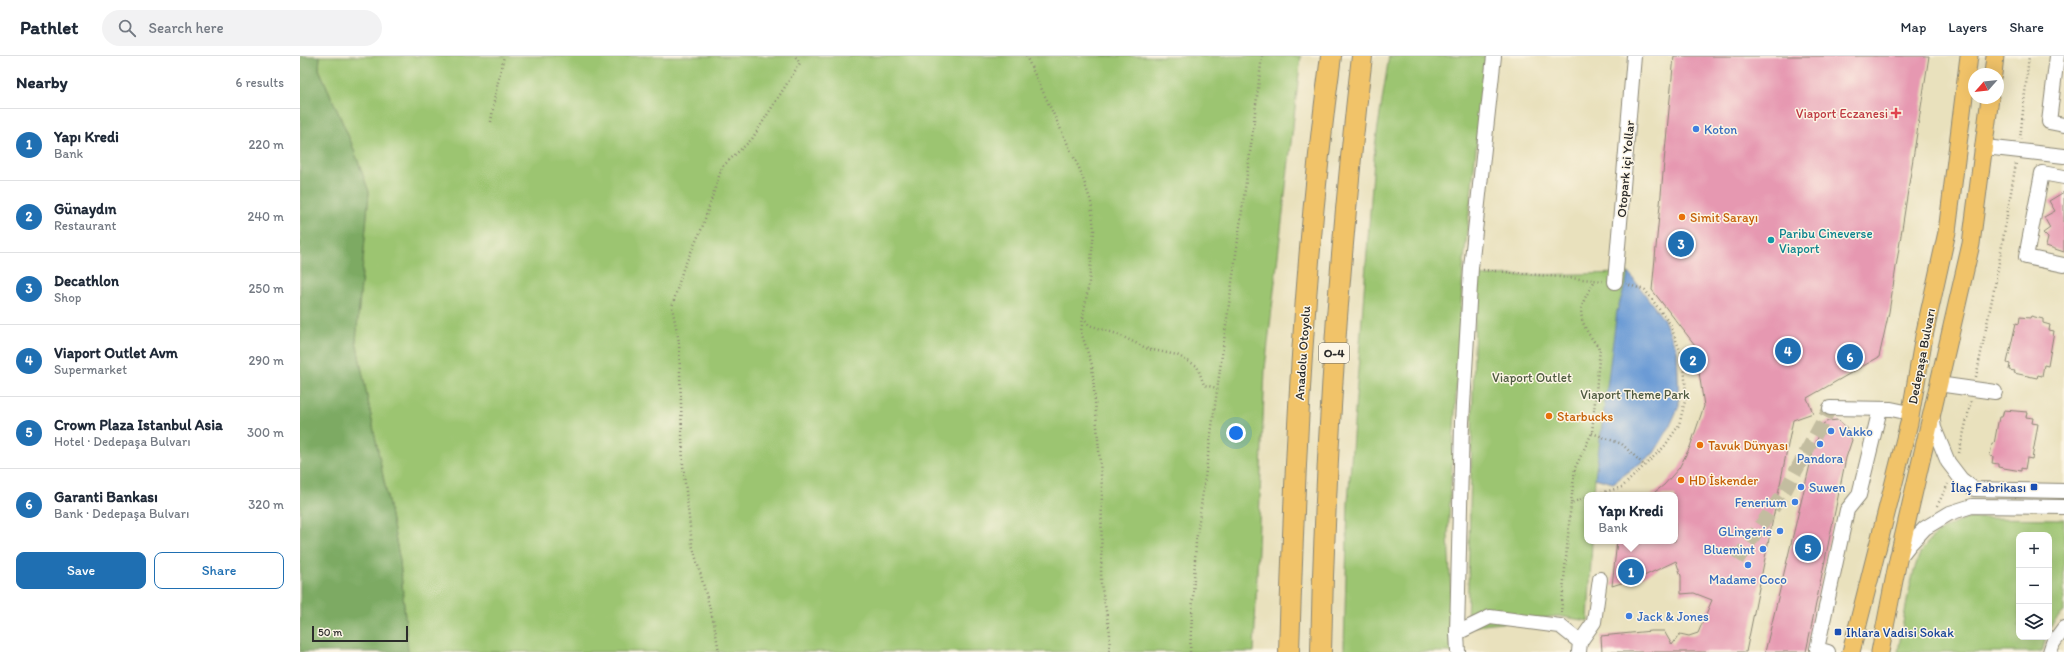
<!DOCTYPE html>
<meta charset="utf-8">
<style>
:root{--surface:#fff;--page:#f2f2f3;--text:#1f2937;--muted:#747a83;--line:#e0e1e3;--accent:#1f6fb2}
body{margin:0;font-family:Itim,sans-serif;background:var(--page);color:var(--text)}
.controls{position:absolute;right:12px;bottom:12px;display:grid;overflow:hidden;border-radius:8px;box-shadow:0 4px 16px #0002}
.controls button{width:36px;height:36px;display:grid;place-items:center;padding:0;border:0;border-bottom:1px solid var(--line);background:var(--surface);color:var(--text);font:20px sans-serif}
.compass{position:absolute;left:1668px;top:12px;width:36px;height:36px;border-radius:50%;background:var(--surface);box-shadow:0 4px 16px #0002;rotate:243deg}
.scale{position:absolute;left:12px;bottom:10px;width:96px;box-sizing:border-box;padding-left:4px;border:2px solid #2b2b2b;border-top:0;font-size:11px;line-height:14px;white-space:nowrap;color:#2b2b2b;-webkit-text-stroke:3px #fcf5e5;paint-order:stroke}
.you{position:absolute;left:936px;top:377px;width:14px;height:14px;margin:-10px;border:3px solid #fff;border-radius:50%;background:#1a73e8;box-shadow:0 0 0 6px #1a73e833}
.badge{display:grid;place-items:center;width:26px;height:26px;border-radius:50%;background:var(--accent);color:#fff;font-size:13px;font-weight:700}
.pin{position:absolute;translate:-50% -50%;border:2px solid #fff;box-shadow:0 1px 4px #0006}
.popup{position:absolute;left:1284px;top:436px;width:94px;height:52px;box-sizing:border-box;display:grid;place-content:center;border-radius:8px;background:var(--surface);filter:drop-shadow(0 1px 3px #0005);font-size:13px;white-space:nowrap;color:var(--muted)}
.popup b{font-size:15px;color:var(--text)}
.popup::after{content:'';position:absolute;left:50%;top:100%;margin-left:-8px;border:8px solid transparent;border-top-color:var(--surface)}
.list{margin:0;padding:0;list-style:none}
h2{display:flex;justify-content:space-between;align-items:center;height:52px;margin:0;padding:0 16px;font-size:17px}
h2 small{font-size:13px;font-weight:400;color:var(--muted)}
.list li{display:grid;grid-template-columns:26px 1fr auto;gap:12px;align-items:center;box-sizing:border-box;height:72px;padding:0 16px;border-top:1px solid var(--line)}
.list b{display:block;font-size:15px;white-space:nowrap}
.list p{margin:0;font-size:13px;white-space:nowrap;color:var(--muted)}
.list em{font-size:13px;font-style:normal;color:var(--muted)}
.actions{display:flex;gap:8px;padding:12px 16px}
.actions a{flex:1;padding:9px 0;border:1px solid var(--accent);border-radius:8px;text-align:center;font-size:14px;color:var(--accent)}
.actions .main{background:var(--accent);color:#fff}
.icon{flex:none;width:22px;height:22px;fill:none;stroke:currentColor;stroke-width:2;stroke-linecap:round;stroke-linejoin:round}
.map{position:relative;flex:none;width:1764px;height:596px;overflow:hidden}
header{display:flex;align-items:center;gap:24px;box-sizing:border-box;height:56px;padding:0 20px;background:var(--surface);border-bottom:1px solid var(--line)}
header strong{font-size:19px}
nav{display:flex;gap:22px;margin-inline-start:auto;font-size:14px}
.search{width:280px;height:36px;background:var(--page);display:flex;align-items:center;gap:10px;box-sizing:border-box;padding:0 14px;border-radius:22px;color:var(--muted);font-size:15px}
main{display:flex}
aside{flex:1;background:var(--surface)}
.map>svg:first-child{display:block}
.green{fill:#9cc571;stroke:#64784e}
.forest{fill:#7daa63;stroke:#546a47}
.water{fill:#6c9bd5;stroke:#4c6380}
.building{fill:#e698b1}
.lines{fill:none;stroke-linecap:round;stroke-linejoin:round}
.minor-tunnel{stroke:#c3bda0;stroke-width:14;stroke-dasharray:14 7;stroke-linecap:butt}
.minor-casing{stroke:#8a8674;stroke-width:16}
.major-casing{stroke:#8a8674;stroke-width:19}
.highway-casing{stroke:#8a8674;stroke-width:22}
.path{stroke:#8a8674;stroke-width:2.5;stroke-dasharray:1 3;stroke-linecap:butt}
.minor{stroke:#fff;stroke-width:14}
.major{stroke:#f1c369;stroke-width:17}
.highway{stroke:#f1c369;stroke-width:20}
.health-dot{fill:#e0444e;stroke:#fcf5e5;stroke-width:1.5}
.shop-dot{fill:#3f7fe0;stroke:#fcf5e5;stroke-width:1.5}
.food-dot{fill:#e8710a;stroke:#fcf5e5;stroke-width:1.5}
.culture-dot{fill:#0f9aa8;stroke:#fcf5e5;stroke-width:1.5}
.transit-dot{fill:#1a4fb4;stroke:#fcf5e5;stroke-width:1.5}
.labels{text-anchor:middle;stroke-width:3;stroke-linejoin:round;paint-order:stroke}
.shield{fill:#fcf5e5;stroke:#6a6863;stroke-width:1}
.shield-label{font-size:12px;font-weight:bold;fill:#2b2b2b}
.health-label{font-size:13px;fill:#be3a42;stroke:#fcf5e5;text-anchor:end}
.shop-label{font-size:13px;fill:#366cbe;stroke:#fcf5e5;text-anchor:start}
.street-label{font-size:13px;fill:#2b2b2b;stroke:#fcf5e5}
.food-label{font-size:13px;fill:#c56008;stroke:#fcf5e5;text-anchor:start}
.culture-label{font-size:13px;fill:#0d838f;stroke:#fcf5e5;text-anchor:start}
.park-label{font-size:13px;fill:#4d5940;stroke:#fcf5e5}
.transit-label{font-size:13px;fill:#164399;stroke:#fcf5e5;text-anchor:end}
</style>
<header>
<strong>Pathlet</strong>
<div class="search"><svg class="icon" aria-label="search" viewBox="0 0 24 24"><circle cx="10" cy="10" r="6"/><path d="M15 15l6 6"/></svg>Search here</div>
<nav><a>Map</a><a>Layers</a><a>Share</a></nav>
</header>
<main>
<aside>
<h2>Nearby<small>6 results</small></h2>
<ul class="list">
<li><span class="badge">1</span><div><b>Yapı Kredi</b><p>Bank</p></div><em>220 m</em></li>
<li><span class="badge">2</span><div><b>Günaydın</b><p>Restaurant</p></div><em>240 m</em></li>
<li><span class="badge">3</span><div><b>Decathlon</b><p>Shop</p></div><em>250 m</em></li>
<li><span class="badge">4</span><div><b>Viaport Outlet Avm</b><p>Supermarket</p></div><em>290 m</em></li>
<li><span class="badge">5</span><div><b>Crown Plaza Istanbul Asia</b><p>Hotel · Dedepaşa Bulvarı</p></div><em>300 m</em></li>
<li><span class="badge">6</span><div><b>Garanti Bankası</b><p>Bank · Dedepaşa Bulvarı</p></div><em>320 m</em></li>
</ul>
<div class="actions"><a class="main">Save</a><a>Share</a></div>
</aside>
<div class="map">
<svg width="1764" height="596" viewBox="0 0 1764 596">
<rect width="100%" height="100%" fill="#fcf5e5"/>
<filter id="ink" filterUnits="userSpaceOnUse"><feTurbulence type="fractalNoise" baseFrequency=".025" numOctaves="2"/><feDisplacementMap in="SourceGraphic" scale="8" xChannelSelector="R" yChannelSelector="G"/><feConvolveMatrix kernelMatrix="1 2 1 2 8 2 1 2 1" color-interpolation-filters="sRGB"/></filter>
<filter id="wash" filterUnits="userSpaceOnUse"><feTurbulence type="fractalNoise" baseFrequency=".012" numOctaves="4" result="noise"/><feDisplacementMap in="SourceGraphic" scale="16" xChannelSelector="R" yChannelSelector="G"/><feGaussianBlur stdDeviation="0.9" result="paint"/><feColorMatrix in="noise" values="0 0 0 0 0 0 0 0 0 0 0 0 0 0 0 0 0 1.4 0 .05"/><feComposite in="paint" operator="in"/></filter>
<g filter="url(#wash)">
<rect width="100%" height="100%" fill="#e9e1bd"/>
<g class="green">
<polygon points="20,0 1001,0 965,313 954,596 108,596 100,505 56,285 69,136 51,86 19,13"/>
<polygon points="1089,0 1186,0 1163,214 1148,479 1154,596 1045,596 1044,591 1048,446 1075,90"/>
<polygon points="1329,217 1377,294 1379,350 1354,397 1313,427 1295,422 1294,439 1287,439 1287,485 1292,485 1288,565 1258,560 1167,571 1176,220"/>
<path d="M 1670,462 L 1764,463 L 1764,556 L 1755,564 L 1749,572 L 1749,479 L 1719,479 L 1719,581 L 1746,581 L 1742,596 L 1598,596 C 1602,574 1612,505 1624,491 C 1635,476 1653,467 1670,462 Z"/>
</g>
<polygon class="forest" points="0,0 20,0 19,13 51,86 69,136 56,285 100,505 108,596 0,596"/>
<polygon class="water" points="1329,217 1364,264 1377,294 1379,350 1369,372 1354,397 1313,427 1295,422 1317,255"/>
<g id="blocks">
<g class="building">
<polygon points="1374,0 1629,0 1589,256 1579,301 1507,342 1513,357 1493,364 1446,596 1302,596 1301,580 1351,575 1364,575 1372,589 1380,578 1389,580 1398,577 1412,544 1394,537 1381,538 1381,520 1376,505 1344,520 1312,530 1317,485 1375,485 1375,439 1351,439 1364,429 1379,412 1390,391 1404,350 1395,289 1352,234"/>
<polygon points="1764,136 1764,196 1746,190 1748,182 1743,177 1750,172 1744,161 1755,155 1749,145"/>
<polygon points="1731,260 1743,263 1743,267 1750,269 1749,274 1754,275 1748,310 1744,309 1742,320 1738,319 1737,322 1714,317 1715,315 1709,314 1710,308 1707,307 1716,267 1719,268 1720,261 1730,262"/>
<polygon points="1704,354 1727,356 1726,361 1733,362 1732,367 1738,368 1732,403 1727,402 1725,413 1721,412 1721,415 1698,411 1698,408 1692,407 1693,401 1690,400 1692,388 1694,388 1699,361 1702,361"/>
<polygon points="1538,364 1546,371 1552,384 1546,402 1506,596 1465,596 1514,392 1523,368 1528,365"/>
</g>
</g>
</g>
<g filter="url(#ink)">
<use href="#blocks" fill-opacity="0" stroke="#8a8674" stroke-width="1"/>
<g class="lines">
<polyline class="minor-tunnel" points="1437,504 1486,433 1530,352"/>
<defs>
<g id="minor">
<polyline points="1757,0 1749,66 1764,69"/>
<polyline points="1685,91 1764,100"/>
<polyline points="1764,121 1742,117 1726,201 1764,209"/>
<polyline points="1315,226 1334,0"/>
<polyline points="1638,328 1695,336"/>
<polyline points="1530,352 1591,353 1610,357"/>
<polyline points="1632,359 1634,372 1648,406 1661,423 1674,433 1764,435"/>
<polyline points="1599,502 1610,488 1625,472 1650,457 1672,450 1764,451"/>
<polyline points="1157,577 1190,561 1260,570 1280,586 1279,596"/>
<polyline points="1280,586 1294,566 1300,523"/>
<polyline points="1158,596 1157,577 1162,366 1171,212 1194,0"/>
<polyline points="1528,596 1517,593 1547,454 1559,439 1580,353"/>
<polyline points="1750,596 1753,587 1764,572"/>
</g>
<g id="major">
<polyline points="1693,18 1695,0"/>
<polyline points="1551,596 1609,367 1624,280 1647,176 1669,0"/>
<polyline points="1580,596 1598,504 1671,188 1690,42"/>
</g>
<g id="highway">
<path d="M 989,596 C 995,396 1004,199 1031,0"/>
<path d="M 1021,596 C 1025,397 1039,198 1062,0"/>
</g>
</defs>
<use href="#minor" class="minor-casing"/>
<use href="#major" class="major-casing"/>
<use href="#highway" class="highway-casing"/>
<g class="path">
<polyline points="726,0 780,114 791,146 794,174 789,226 783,261 789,269 817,278 848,293 877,299 897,310 904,329 917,332"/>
<polyline points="191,66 195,39 204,0"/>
<polyline points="1720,83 1729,0"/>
<polyline points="1183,214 1303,225"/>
<polyline points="783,261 781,276 792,309 802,431 801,527 810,577 809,596"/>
<polyline points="1676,321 1696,224 1716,107"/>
<polyline points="1292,377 1322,388 1345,410"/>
<polyline points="1659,397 1671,345"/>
<polyline points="1294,439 1322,431 1364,391 1379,369 1386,341 1384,305 1370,268 1345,234 1326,228"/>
<path d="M 1271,447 L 1275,412 L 1292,377 L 1300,293 C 1291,282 1278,266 1282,250 C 1284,242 1291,232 1295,224"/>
<polyline points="1637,450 1648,428"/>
<polyline points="1261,557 1271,447 1287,441"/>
<polyline points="419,596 414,567 392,488 383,409 379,286 372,251 383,213 402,172 422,111 452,83 500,7 495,0"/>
<polyline points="890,596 896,486 950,97 962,0"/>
</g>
<use href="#minor" class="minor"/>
<use href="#major" class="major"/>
<use href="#highway" class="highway"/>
</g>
</g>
<path class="health-dot" d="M1594 51h4v4h4v4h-4v4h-4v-4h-4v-4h4z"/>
<g class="shop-dot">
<circle cx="1396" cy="73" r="4"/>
<circle cx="1531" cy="375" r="4"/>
<circle cx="1520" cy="388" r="4"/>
<circle cx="1501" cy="431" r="4"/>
<circle cx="1495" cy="446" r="4"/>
<circle cx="1480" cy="475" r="4"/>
<circle cx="1463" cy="493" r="4"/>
<circle cx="1448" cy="509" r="4"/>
<circle cx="1329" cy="560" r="4"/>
</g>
<g class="food-dot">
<circle cx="1382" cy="161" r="4"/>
<circle cx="1249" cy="360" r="4"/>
<circle cx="1400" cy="389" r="4"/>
<circle cx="1381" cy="424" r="4"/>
</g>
<circle class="culture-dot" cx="1471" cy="184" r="4"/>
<g class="transit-dot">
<rect x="1730" y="427" width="8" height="8" rx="2"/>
<rect x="1534" y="572" width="8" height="8" rx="2"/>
</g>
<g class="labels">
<rect class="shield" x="1019" y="287" width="30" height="20" rx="3"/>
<g class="shield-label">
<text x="1034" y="301">O-4</text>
</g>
<g class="health-label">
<text x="1588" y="62">Viaport Eczanesi</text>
</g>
<g class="shop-label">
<text x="1404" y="78">Koton</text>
<text x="1539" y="380">Vakko</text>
<text x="1520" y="407" text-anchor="middle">Pandora</text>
<text x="1509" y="436">Suwen</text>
<text x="1487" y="451" text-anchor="end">Fenerium</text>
<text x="1472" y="480" text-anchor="end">GLingerie</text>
<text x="1455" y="498" text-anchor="end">Bluemint</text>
<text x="1448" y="528" text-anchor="middle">Madame Coco</text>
<text x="1337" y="565">Jack &amp; Jones</text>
</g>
<g class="street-label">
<text transform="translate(1325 113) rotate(-85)" y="5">Otopark içi Yollar</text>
<text transform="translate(1002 297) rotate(-86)" y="5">Anadolu Otoyolu</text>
<text transform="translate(1621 300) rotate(-79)" y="5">Dedepaşa Bulvarı</text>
</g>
<g class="food-label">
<text x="1390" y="166">Simit Sarayı</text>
<text x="1257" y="365">Starbucks</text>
<text x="1408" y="394">Tavuk Dünyası</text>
<text x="1389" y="429">HD İskender</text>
</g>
<g class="culture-label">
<text x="1479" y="182">Paribu Cineverse<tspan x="1479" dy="15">Viaport</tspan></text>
</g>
<g class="park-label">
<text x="1232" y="326">Viaport Outlet</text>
<text x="1335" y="343">Viaport Theme Park</text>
</g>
<g class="transit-label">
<text x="1726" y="436">İlaç Fabrikası</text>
<text x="1546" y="581" text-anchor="start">Ihlara Vadisi Sokak</text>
</g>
</g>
</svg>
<div class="controls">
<button>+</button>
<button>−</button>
<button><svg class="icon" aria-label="layers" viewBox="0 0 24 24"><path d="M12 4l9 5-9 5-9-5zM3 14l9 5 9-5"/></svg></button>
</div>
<svg class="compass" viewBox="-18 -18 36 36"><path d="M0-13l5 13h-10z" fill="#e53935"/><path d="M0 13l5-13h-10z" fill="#747a83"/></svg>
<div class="scale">50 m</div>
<div class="you"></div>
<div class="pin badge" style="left:1331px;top:516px">1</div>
<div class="popup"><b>Yapı Kredi</b>Bank</div>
<div class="pin badge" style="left:1393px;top:304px">2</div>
<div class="pin badge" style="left:1381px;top:188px">3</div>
<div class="pin badge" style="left:1488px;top:295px">4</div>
<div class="pin badge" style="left:1508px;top:492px">5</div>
<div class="pin badge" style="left:1550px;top:301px">6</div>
</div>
</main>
